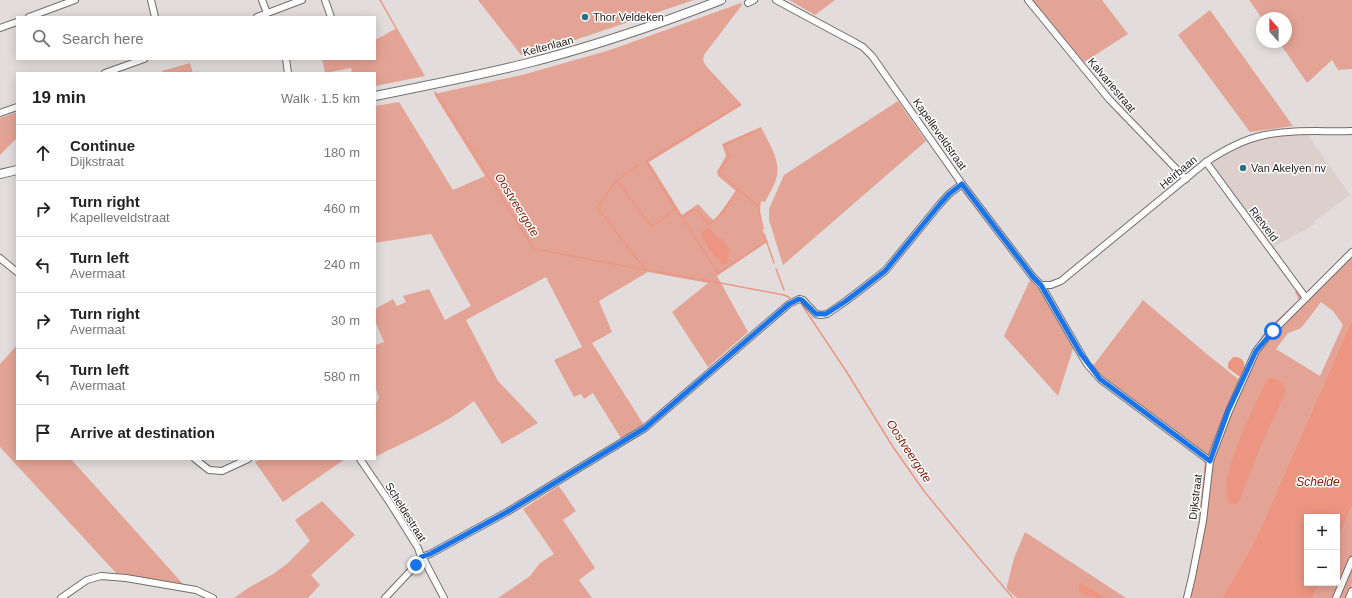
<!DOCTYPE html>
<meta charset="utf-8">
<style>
:root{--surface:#fff;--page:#f2f2f2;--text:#222;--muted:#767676;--line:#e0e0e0}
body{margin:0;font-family:Arial,sans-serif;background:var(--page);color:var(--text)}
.controls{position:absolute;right:12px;bottom:12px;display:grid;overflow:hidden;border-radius:0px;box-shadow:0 2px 10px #0003}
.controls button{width:36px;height:36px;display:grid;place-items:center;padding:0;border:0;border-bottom:1px solid var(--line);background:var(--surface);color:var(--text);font:20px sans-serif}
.compass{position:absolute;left:1256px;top:12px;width:36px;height:36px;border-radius:50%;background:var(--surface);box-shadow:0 2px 10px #0003;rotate:339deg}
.stop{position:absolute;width:12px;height:12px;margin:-9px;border:3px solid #1a73e8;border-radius:50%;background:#fff}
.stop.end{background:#1a73e8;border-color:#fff;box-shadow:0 1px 4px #0008}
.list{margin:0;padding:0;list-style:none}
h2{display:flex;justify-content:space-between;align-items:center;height:52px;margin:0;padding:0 16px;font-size:17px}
h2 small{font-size:13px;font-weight:400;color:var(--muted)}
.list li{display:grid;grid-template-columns:26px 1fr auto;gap:12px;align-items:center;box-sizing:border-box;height:56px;padding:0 16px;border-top:1px solid var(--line)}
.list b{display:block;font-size:15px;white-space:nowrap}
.list p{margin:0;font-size:13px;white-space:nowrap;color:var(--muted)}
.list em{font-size:13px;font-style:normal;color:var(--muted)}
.icon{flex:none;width:22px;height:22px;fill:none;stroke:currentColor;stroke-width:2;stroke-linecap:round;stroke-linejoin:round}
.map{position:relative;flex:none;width:1352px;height:598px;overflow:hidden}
.search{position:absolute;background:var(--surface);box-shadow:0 2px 10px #0003;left:16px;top:16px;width:360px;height:44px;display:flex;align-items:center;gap:10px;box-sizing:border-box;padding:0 14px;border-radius:0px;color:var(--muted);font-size:15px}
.panel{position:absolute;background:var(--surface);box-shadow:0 2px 10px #0003;left:16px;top:72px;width:360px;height:388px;border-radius:0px}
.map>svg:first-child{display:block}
.built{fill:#ddcfcc}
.green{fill:#e4a495;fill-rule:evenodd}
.water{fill:#ec9682}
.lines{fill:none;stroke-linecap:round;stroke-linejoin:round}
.stream{stroke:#ec9682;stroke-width:1.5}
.minor-casing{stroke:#716d6c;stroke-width:8}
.major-casing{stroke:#716d6c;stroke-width:10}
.minor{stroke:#fff;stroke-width:6}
.major{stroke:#fff;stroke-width:8}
.route{stroke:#1a73e8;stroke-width:5}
.poi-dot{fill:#2a707e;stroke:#fff;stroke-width:1.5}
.labels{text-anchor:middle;stroke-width:3;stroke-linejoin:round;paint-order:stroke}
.poi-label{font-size:11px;fill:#1c1b1a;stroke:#fff;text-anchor:start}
.street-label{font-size:11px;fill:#1c1b1a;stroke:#fff}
.water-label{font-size:12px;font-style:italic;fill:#84200a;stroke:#fff}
</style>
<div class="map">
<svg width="1352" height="598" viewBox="0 0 1352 598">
<rect width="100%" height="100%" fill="#e2dddc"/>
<polygon class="built" points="1308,135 1350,195 1314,222 1315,224 1274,247 1212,166 1213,160 1227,152 1246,144 1269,137"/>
<g class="green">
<polygon points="478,0 694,0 572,41 521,55"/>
<polygon points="789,0 835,0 815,15"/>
<polygon points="1033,0 1102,0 1128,34 1084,62"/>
<polygon points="1249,0 1352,0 1352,69 1338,70 1332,60 1307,83 1279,42 1286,42 1286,18 1262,18"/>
<path d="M 741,3 L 742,5 L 704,55 L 703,60 L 706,66 L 742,105 L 649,162 L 682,215 L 698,204 L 714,221 L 736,191 L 718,176 L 717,172 L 726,156 L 722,144 L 761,127 C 768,142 782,161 776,179 C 774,187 769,194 765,202 L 761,201 C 759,219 760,225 767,242 L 717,276 L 748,332 L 708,367 L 672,312 L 708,283 L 648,272 L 599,301 L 612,332 L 592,343 L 644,425 L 622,440 L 593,393 L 584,399 L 581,394 L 574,397 L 554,360 L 582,347 L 546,277 L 466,320 L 498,381 L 538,423 L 502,444 L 474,401 C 445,425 408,440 375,457 L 375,405 L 379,398 L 375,386 L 375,345 L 384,342 L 375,321 L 375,309 L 393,299 L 397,306 L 406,302 L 403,296 L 429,289 L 445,320 L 471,306 L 431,234 L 375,243 L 375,106 L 399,102 L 453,190 L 485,176 L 434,94 L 522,75 L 610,50 Z"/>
<polygon points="1210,10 1293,126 1250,132 1178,35"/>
<polygon points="397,28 425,76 375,86 375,73 352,73 351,68 325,73 322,59 375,59 375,40"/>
<polygon points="190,63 193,73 162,73 162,71"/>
<polygon points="898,101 926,141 783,265 769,220 769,209 784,175"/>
<polygon points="17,112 17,138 0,155 0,118"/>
<path d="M 1352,254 L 1352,319 L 1256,538 L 1222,598 L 1183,598 L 1189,576 L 1199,520 L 1205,459 L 1207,454 L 1201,452 L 1104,377 L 1093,366 L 1143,300 L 1208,355 L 1242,382 L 1253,350 L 1266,330 L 1299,300 L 1295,292 L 1298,290 L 1302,297 L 1302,301 ZM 1321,302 L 1333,311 L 1343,325 L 1320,376 L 1276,349 L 1288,333 L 1299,329 L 1302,327 Z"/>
<polygon points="1030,280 1041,291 1072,343 1073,349 1058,396 1004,336"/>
<polygon points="17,345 17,459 71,459 183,584 116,573 0,447 0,364"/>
<polygon points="261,459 345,459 283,502 255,462"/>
<polygon points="559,486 576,511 563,520 595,568 579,580 592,598 498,598 530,576 540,563 554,554 523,509"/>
<polygon points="322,501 355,535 311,575 320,585 308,598 234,598 248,588 273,574 288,563 310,541 295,520"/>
<polygon points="1352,506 1352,584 1346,598 1313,598 1319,583 1337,583 1337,542"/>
<polygon points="1025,532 1126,598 1017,598 1007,589 1007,586 1014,558"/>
</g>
<g class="water">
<polygon points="708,228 711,229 718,238 722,239 730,249 730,251 727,257 729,258 728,263 724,264 722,266 719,260 713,255 701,236 703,230"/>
<polygon points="1352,319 1352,506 1337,542 1337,517 1307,517 1307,583 1319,583 1313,598 1222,598 1256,538"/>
<path d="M 1233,357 C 1247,356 1246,369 1240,377 L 1228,368 L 1228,363 Z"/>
<path d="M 1271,378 C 1280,380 1286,383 1285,393 L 1260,448 L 1240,500 L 1236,504 L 1230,504 C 1213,486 1257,400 1267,380 Z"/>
<path d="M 1081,583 L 1106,598 C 1093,598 1089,598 1079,590 L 1079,584 Z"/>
</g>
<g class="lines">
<g class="stream">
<polyline points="380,0 396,28"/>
<polyline points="435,92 534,249 696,279"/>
<polyline points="760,129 724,145 730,156 718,172 758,206 763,229"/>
<polyline points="640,164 617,180 652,227 676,208"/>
<polyline points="617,180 597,207 645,269"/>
<polyline points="738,189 723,212 710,224 708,224 697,210 693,210 682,217 718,273 767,241"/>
<polyline points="681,217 646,161 725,114 740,104"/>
<polyline points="764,234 774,263"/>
<polyline points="776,269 784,290"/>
<polyline points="699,279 784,295 790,298"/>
<polyline points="802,305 846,371 893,447 924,491 978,557 1013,598"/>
</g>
<defs>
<g id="minor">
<polyline points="151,0 155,17"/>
<polyline points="262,0 267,13"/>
<polyline points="325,0 331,17"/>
<polyline points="776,0 854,42 863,47 872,56 962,184 1033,277 1041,285 1081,354 1087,364 1100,379 1210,461"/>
<polyline points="1028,0 1109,99 1186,179"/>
<polyline points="748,3 754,0"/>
<polyline points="29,17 75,0"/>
<polyline points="257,17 302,0"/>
<polyline points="0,28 17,22"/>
<polyline points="286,59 288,73"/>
<polyline points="105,73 144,59"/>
<polyline points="0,113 17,107"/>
<polyline points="1206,162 1306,298"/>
<polyline points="0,258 17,272"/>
<path d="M 1041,285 L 1051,285 L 1061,281 L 1206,162 C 1224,150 1244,139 1265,135 C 1293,129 1324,132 1352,131"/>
<polyline points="195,459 209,470 222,471 248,459"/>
<polyline points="360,459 390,503 418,548 421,557 424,560 444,598"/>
<polyline points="61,598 87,580 101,576 126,578 196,590 213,598"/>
<polyline points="385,598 416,565 421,557 430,554 507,512 645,428 789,304 799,299 803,300 816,314 821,315 827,314 846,301 885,271 940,204 949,194 962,184"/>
<polyline points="1187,598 1192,577 1203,521 1210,461 1229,411 1256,351 1268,336 1352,252"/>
<polyline points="1336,598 1352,560"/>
<polyline points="1349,598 1352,591"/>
</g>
<g id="major">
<path d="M 375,96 C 425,86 475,76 524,64 C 591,47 657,25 721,0"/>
<polyline points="0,174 17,170"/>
</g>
</defs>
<use href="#minor" class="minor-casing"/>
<use href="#major" class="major-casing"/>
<use href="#minor" class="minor"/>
<use href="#major" class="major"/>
</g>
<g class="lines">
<polyline class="route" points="416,565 421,557 430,554 507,512 645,428 789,304 799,299 802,300 816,314 826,314 846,301 885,271 940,204 949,194 962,184 1033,277 1041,285 1081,354 1100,379 1210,461 1228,411 1256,351 1273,331"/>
</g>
<g class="poi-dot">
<circle cx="585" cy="17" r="4"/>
<circle cx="1243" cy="168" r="4"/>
</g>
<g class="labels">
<g class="poi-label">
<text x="593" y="21">Thor Veldeken</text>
<text x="1251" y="172">Van Akelyen nv</text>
</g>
<g class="street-label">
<text transform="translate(548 46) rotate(-15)" y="4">Keltenlaan</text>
<text transform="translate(1112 85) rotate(50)" y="4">Kalvariestraat</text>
<text transform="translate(940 134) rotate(55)" y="4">Kapelleveldstraat</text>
<text transform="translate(1178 172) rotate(-40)" y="4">Heirbaan</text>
<text transform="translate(1264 224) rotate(53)" y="4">Rietveld</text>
<text transform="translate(1195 497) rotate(-83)" y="4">Dijkstraat</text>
<text transform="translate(406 512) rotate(58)" y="4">Scheldestraat</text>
</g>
<g class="water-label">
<text transform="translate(517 205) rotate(58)" y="4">Oostveergote</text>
<text transform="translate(909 451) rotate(57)" y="4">Oostveergote</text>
<text x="1318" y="486">Schelde</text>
</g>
</g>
</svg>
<div class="controls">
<button>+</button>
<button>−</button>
</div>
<svg class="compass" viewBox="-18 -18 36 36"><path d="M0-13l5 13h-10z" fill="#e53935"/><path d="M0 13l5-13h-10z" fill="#767676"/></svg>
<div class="stop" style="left:1273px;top:331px"></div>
<div class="stop end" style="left:416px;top:565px"></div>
<div class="search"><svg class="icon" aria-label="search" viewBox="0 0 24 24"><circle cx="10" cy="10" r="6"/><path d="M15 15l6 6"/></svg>Search here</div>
<section class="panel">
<h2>19 min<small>Walk · 1.5 km</small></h2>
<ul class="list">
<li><svg class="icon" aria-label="ahead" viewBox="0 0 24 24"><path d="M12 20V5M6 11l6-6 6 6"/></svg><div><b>Continue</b><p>Dijkstraat</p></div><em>180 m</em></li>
<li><svg class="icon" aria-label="right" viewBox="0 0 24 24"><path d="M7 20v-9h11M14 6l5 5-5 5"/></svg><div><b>Turn right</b><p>Kapelleveldstraat</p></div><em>460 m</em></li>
<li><svg class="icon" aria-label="left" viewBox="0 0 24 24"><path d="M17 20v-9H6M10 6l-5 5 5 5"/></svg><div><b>Turn left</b><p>Avermaat</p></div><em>240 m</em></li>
<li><svg class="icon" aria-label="right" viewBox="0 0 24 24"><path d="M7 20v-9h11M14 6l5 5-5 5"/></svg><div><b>Turn right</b><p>Avermaat</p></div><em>30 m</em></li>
<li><svg class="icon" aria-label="left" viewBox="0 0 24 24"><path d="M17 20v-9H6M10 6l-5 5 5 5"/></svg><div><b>Turn left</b><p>Avermaat</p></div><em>580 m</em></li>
<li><svg class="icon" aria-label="arrive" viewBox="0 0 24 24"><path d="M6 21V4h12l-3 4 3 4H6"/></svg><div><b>Arrive at destination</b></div></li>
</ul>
</section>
</div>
